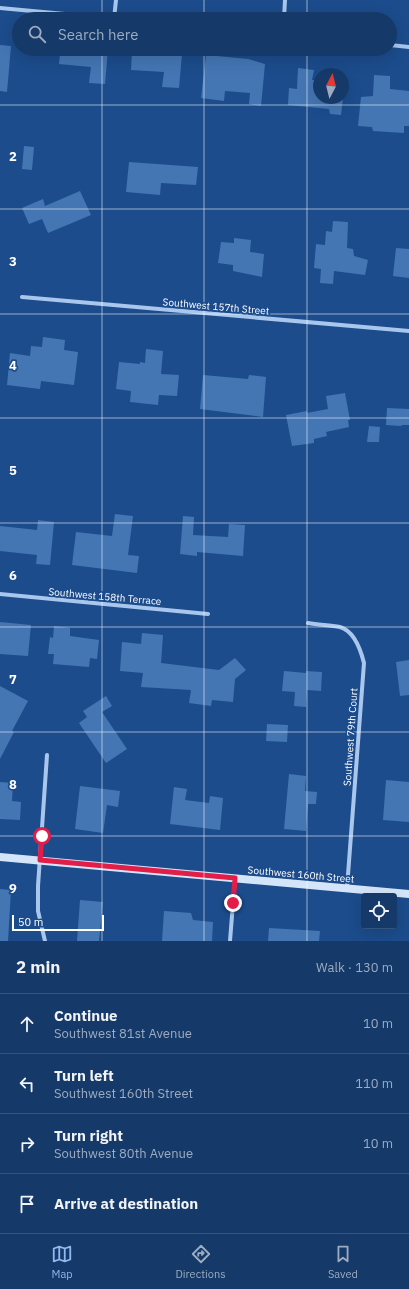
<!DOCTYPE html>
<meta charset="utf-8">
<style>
:root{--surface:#153969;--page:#224471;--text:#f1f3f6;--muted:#9dacc0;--line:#34537d;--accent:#90b9f0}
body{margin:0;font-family:"IBM Plex Sans",sans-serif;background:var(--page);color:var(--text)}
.controls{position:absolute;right:12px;bottom:12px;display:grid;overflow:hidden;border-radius:4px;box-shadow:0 4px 16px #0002}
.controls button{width:36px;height:36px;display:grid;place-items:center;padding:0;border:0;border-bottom:1px solid var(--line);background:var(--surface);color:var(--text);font:20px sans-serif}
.compass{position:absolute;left:313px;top:68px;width:36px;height:36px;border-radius:50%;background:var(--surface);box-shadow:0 4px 16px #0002;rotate:7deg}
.scale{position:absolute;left:12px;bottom:10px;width:92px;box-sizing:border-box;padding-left:4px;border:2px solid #fff;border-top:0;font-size:11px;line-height:14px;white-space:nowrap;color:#fff;-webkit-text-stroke:3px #1c4c8c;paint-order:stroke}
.stop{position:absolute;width:12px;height:12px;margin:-9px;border:3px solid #e11d48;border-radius:50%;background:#fff}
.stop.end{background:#e11d48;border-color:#fff;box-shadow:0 1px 4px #0008}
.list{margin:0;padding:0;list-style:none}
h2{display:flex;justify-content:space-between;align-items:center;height:52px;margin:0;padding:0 16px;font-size:17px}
h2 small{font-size:13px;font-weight:400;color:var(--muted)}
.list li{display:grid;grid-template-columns:26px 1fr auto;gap:12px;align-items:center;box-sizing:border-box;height:60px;padding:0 16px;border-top:1px solid var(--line)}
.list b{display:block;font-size:15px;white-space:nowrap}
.list p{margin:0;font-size:13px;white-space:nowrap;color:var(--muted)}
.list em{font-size:13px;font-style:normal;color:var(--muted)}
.icon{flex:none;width:22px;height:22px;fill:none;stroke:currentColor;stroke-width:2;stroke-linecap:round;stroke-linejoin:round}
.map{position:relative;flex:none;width:409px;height:941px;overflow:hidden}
.search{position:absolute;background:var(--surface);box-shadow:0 4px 16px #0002;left:12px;right:12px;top:12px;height:44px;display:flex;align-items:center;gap:10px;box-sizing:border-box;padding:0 14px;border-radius:22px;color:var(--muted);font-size:15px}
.sheet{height:292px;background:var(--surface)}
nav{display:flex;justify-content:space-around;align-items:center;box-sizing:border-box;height:56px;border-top:1px solid var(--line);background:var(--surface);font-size:11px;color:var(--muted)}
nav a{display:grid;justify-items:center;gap:2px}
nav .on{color:var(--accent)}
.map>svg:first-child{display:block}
.building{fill:#4476b4}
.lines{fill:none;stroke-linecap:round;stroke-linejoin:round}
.street{stroke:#a9c7ed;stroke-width:4}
.secondary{stroke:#d5e5f9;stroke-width:8}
.route{stroke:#e11d48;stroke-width:5}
.grid{fill:none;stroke:#fff;stroke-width:1;stroke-opacity:0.55}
.labels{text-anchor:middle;stroke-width:3.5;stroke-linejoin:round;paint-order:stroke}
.street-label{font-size:10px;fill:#fff;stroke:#1c4c8c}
.grid-label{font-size:13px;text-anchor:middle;font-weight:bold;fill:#fff;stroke:#1c4c8c;stroke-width:3.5;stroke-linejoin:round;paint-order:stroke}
</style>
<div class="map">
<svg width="409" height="941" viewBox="0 0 409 941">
<rect width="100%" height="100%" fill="#1c4c8c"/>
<g class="building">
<polygon points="0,45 11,46 7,92 0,91"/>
<polygon points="73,49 108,49 105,84 89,83 91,67 59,64 60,54 72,55"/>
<polygon points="132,50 182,54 179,88 162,87 164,72 131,70"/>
<polygon points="206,55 248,59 265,64 261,106 249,104 250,93 225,91 224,101 201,98"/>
<polygon points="298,68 314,70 312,80 319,80 319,98 343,98 341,115 330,114 329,109 288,105 289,88 297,89"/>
<polygon points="374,75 390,76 390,89 409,91 409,126 404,126 404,133 373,131 372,127 358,126 361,97 373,96"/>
<polygon points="24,146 34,147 32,170 22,169"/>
<polygon points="129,162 198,167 196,185 161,183 160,195 126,192"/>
<polygon points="80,191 91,215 48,233 42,219 29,224 22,208 43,199 45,206"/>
<polygon points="333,221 348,222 347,248 353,249 354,256 368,260 365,275 334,271 333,284 320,283 321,269 314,268 316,244 325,245 326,231 332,232"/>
<polygon points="234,238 251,240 250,252 264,254 262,277 233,271 233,265 218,263 221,242 234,243"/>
<polygon points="396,248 409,249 409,278 393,276"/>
<polygon points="43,337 65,340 64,350 78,352 74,385 41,381 40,389 7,385 10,353 30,356 31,346 42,347"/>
<polygon points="146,349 163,351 161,374 179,375 177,396 159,395 158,405 130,402 131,391 116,389 119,362 140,364 140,362 145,363"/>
<polygon points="203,375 248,379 249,375 266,377 263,417 200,409"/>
<polygon points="345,393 350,420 348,420 349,427 326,432 327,436 314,439 314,443 292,446 286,415 307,411 307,413 328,409 326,396"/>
<polygon points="387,408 409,409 409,425 402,425 401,426 386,425"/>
<polygon points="369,426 380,427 379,442 367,442"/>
<polygon points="115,514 133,516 128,555 139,556 137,573 72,565 76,532 112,536"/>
<polygon points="183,516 194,517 193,535 228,537 229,524 245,525 243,556 197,552 197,556 180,554"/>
<polygon points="38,520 54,522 50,565 36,564 37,555 0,551 0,526 37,530"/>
<polygon points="0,622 31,625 28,656 0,654"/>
<polygon points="54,626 70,628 70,636 99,640 97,659 90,658 89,667 53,664 54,654 48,654 50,637 53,638"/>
<polygon points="142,633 163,635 161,663 219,670 235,658 246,670 235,679 233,702 212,700 211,706 189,703 191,690 141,687 143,673 120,671 122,642 141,644"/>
<polygon points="409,660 409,695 400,696 396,662"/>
<polygon points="284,671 306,673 306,671 322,672 321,691 307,690 306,707 294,706 295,692 282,691"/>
<polygon points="0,686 28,701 12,731 14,732 0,759"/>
<polygon points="106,696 112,706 102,712 127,749 106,763 79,723 87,717 83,711"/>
<polygon points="267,724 288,725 287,742 266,741"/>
<polygon points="289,774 306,776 305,791 317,792 316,804 308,804 306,831 284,829"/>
<polygon points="386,780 409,782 409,822 383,820"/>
<polygon points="0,782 13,783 12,801 21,802 20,820 0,819"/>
<polygon points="80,786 120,791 118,807 107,805 103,833 75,829"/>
<polygon points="174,787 187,789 185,800 209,803 210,796 223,798 220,830 170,824"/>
<polygon points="0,889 11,890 8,941 0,941"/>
<polygon points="80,900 103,902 99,941 77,941"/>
<polygon points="164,911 191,913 193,920 213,922 212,941 162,941"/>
<polygon points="269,928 320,931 319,941 268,941"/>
</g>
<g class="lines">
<g class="street">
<polyline points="0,8 119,19"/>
<polyline points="114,19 116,0"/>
<polyline points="284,19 285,0"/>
<polyline points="390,45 409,47"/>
<polyline points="22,297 409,331"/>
<polyline points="0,594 208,614"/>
<path d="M 308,623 C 319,625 330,625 340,627 C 354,631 361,651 364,663 L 347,888"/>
<polyline points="45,941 38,911 38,886 47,755"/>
<polyline points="230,941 235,878"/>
</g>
<polyline class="secondary" points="0,857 409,894"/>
</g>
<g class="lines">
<polyline class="route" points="42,836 40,860 235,878 233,903"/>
</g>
<path class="grid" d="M 102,0 L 102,19M 204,0 L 204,19M 307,0 L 307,19M 102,49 L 102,941M 204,49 L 204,941M 307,49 L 307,941M 0,105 L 409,105M 0,209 L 409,209M 0,314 L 409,314M 0,418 L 409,418M 0,523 L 409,523M 0,627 L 409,627M 0,732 L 409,732M 0,836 L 409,836"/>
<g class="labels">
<g class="street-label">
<text transform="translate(216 306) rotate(5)" y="4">Southwest 157th Street</text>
<text transform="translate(105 596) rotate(5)" y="4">Southwest 158th Terrace</text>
<text transform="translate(350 737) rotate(-86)" y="4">Southwest 79th Court</text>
<text transform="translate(301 874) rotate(5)" y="4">Southwest 160th Street</text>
</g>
</g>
<g class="grid-label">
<text x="13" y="161">2</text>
<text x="13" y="266">3</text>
<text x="13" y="370">4</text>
<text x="13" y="475">5</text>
<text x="13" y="580">6</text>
<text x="13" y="684">7</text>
<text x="13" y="789">8</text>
<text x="13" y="893">9</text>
</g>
</svg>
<div class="controls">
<button><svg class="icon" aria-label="locate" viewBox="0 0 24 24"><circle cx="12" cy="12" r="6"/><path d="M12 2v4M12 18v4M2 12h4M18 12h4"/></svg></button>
</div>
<svg class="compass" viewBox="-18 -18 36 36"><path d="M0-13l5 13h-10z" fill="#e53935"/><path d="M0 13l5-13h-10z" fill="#9dacc0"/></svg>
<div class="scale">50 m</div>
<div class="stop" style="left:42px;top:836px"></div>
<div class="stop end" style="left:233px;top:903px"></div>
<div class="search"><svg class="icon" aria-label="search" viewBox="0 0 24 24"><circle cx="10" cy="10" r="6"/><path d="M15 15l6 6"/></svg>Search here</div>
</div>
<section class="sheet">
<h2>2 min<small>Walk · 130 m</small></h2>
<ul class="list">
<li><svg class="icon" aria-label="ahead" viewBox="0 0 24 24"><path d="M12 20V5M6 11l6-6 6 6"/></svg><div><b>Continue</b><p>Southwest 81st Avenue</p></div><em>10 m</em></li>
<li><svg class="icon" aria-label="left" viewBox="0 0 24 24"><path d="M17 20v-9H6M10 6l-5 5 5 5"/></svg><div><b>Turn left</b><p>Southwest 160th Street</p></div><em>110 m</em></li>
<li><svg class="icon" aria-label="right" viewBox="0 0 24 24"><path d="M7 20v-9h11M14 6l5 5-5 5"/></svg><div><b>Turn right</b><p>Southwest 80th Avenue</p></div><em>10 m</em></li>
<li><svg class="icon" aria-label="arrive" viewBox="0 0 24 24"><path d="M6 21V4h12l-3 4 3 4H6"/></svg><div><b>Arrive at destination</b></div></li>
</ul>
</section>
<nav>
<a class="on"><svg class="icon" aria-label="map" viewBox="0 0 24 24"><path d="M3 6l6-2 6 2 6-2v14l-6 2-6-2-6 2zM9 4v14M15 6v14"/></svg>Map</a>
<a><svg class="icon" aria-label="directions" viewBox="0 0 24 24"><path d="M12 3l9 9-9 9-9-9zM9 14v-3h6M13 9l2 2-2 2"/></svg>Directions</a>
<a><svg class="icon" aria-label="saved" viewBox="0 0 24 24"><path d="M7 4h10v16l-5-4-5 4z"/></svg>Saved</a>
</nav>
